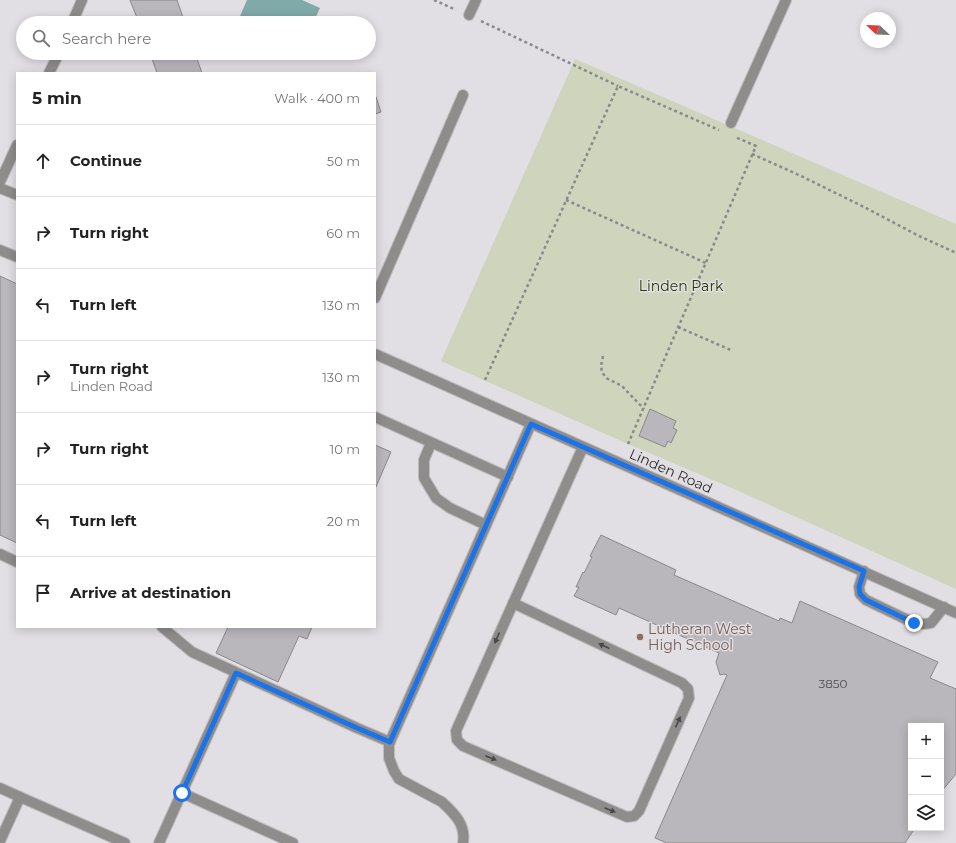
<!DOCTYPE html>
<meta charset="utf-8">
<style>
:root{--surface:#fff;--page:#f2f2f2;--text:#222;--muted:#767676;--line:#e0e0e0}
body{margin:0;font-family:Montserrat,sans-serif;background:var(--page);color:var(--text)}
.controls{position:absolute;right:12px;bottom:12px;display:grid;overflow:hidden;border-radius:0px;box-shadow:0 2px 10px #0003}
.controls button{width:36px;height:36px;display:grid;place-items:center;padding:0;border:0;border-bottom:1px solid var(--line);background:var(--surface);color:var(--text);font:20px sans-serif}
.compass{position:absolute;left:860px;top:12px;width:36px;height:36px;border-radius:50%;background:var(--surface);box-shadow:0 2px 10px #0003;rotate:293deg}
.stop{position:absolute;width:12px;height:12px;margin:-9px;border:3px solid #1a73e8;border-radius:50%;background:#fff}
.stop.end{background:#1a73e8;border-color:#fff;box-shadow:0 1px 4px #0008}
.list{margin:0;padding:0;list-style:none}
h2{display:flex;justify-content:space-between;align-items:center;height:52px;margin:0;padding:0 16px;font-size:17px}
h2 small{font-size:13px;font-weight:400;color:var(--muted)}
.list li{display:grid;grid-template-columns:26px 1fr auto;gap:12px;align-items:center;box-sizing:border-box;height:72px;padding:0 16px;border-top:1px solid var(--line)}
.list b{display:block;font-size:15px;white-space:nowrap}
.list p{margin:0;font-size:13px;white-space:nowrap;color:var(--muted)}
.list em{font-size:13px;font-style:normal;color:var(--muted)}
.icon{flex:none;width:22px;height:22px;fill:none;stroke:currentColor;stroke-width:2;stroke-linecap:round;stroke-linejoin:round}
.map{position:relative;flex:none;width:956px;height:843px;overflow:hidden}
.search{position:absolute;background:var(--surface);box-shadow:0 2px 10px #0003;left:16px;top:16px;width:360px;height:44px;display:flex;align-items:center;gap:10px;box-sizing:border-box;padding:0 14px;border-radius:22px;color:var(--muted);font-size:15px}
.panel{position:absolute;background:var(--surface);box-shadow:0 2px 10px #0003;left:16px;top:72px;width:360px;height:556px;border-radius:0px}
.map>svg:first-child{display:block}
.green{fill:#ced5bc}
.water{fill:#80a9a9}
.building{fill:#b9b7bb;stroke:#8a888b}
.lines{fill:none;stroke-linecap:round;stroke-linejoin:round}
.minor-casing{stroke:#bdbbbe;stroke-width:12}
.path{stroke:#8a898b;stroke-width:2.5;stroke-dasharray:3 3;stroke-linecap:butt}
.minor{stroke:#8e8d8c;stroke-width:10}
.oneway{fill:#494848}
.route{stroke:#1a73e8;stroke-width:5}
.education-dot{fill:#8d6e63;stroke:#e1dfe3;stroke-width:1.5}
.labels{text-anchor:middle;stroke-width:3;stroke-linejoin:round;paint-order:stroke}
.number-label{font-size:12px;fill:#4e4d4f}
.park-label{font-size:14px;fill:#2d3600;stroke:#e1dfe3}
.street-label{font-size:14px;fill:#2b2a2b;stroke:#e1dfe3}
.education-label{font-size:14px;fill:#785e54;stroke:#e1dfe3;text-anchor:start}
</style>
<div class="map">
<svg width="956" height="843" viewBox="0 0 956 843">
<rect width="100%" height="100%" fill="#e1dfe3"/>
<polygon class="green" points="575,59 956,224 956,589 734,489 628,444 441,361"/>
<polygon class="water" points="247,0 302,0 320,8 313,23 237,23"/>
<g class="building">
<polygon points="130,0 177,0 185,23 139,23"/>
<polygon points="150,53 195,53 202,73 157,73"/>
<polygon points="375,94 381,112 375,114"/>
<polygon points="0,276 17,284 17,543 0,535"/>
<polygon points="650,409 676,421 673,428 677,430 671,443 668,441 665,447 639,436"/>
<polygon points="375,445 391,452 375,489"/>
<polygon points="601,535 676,570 674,575 779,621 780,618 792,623 800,601 938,662 930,678 956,689 956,774 941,792 941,726 911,726 911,828 915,828 905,843 667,843 655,838 727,675 724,674 720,675 716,662 719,653 619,608 616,615 574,596 579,587 576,587 583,572 584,573 592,557 590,556"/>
<polygon points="228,627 312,627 307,639 299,636 278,682 216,653"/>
</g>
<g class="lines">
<defs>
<g id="minor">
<polyline points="469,15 476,0"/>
<polyline points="72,23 82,0"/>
<polyline points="49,73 59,53"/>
<polyline points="731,123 786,0"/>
<polyline points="0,182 17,145"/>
<polyline points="0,188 17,195"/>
<polyline points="0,250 17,257"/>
<polyline points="375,298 463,95"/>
<polyline points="375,354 956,613"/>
<polyline points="375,417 508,477"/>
<polyline points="431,443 424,460 424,478 436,498 450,508 486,525"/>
<polyline points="0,554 17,562"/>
<polyline points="864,571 859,587 860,594 866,600 914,623 924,624 931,623 944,607"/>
<polyline points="513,603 682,683 688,689 689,698 639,811 634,816 627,817 463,746 457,740 456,731 574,467 583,447"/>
<polyline points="162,627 192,652 357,728 390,742"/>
<polyline points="0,788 20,797"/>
<polyline points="182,793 293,843"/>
<polyline points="0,841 20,797 125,843"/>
<polyline points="159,843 236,673"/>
<path d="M 463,843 C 466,825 455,814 442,802 L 399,779 L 394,771 L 389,758 L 389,744 L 531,424"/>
</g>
</defs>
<use href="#minor" class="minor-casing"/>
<g class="path">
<polyline points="434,0 456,10"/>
<polyline points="481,21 618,86"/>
<polyline points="752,154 799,175 864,207 919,236 956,253"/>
<polyline points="566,200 706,263"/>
<polyline points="678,327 733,351"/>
<polyline points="603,356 601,366 602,372 606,378 622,386 644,409"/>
<polyline points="485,380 618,86 719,130"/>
<polyline points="628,444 756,146 735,137"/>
</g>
<use href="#minor" class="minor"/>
</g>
<defs><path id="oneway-solid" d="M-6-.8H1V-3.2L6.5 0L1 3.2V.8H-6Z"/></defs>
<g class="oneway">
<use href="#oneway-solid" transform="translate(497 638) rotate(114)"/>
<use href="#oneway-solid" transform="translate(604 646) rotate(-155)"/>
<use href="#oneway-solid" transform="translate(678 722) rotate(-66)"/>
<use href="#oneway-solid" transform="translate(491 758) rotate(23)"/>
<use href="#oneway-solid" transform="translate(610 810) rotate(23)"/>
</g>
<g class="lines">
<polyline class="route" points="182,793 236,673 357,728 390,742 531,424 864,571 859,587 860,594 866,600 914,623"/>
</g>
<circle class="education-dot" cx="640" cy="637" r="4"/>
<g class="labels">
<g class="number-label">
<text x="833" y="688">3850</text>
</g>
<g class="park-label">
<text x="681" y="291">Linden Park</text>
</g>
<g class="street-label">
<text transform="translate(671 471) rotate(24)" y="5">Linden Road</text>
</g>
<g class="education-label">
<text x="648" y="634">Lutheran West<tspan x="648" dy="16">High School</tspan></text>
</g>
</g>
</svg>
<div class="controls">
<button>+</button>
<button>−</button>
<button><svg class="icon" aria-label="layers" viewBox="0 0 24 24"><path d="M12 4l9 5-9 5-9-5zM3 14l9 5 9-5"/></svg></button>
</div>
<svg class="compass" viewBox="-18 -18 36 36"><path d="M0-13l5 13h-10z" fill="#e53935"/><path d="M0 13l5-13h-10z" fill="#767676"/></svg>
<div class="stop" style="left:182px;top:793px"></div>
<div class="stop end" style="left:914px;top:623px"></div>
<div class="search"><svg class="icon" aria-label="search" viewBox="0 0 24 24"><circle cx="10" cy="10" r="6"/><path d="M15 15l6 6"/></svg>Search here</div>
<section class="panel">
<h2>5 min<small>Walk · 400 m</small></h2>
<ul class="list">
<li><svg class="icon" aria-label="ahead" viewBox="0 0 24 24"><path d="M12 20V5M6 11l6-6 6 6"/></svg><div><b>Continue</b></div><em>50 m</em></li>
<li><svg class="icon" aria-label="right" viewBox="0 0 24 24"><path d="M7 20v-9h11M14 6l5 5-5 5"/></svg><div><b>Turn right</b></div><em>60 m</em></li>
<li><svg class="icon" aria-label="left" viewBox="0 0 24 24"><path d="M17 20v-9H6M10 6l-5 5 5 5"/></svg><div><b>Turn left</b></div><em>130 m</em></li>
<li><svg class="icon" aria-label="right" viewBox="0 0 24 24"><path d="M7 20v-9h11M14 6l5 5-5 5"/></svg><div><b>Turn right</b><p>Linden Road</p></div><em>130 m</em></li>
<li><svg class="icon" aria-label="right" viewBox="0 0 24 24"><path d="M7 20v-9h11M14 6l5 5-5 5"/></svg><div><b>Turn right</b></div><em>10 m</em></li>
<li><svg class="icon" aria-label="left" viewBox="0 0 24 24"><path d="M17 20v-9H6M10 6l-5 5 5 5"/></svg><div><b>Turn left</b></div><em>20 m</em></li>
<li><svg class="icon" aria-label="arrive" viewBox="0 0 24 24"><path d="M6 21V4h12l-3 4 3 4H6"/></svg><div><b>Arrive at destination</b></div></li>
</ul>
</section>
</div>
